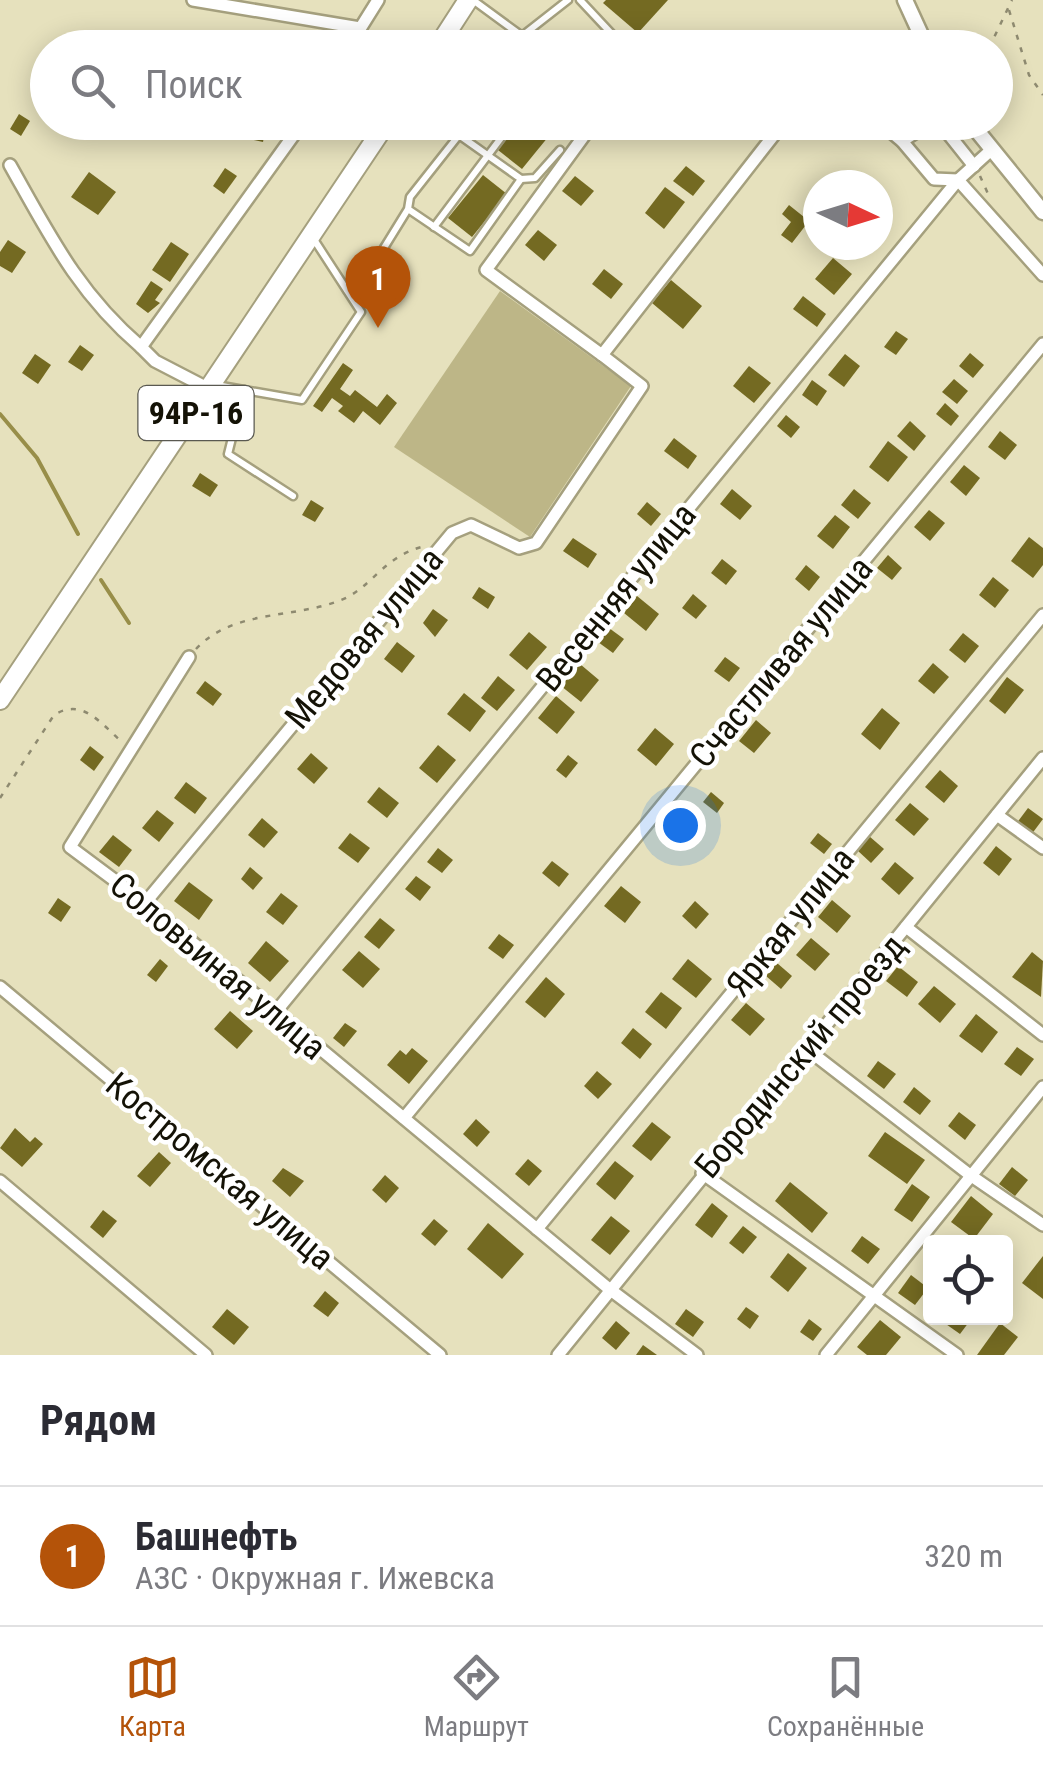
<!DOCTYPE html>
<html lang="ru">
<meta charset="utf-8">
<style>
:root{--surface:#fff;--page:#f2f2f3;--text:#2b2b33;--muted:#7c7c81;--line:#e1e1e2;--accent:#b45309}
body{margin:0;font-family:"Roboto Condensed",sans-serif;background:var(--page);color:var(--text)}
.controls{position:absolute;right:30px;bottom:30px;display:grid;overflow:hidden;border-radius:10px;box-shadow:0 5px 25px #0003}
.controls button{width:90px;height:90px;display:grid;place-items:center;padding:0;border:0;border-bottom:2px solid var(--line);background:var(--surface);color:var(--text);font:50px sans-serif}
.compass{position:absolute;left:803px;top:170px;width:90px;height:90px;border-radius:50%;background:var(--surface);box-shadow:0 5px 25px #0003;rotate:94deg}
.you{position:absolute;left:680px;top:825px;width:35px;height:35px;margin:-25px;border:8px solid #fff;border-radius:50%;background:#1a73e8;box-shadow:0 0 0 15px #1a73e833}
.badge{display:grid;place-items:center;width:65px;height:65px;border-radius:50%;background:var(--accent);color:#fff;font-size:32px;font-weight:700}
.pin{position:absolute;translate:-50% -82px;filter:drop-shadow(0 2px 5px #0008)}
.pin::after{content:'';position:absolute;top:52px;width:35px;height:30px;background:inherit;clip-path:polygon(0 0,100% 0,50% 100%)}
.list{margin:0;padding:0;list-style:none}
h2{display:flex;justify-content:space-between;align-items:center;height:130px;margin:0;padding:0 40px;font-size:42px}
h2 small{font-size:32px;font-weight:400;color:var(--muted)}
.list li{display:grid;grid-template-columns:65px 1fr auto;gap:30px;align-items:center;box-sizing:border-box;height:140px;padding:0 40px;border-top:2px solid var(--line)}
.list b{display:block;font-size:38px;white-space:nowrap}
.list p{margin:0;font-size:32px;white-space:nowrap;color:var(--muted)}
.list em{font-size:32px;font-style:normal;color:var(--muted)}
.icon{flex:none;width:55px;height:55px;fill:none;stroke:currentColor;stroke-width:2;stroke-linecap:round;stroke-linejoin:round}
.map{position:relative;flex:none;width:1043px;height:1355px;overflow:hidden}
.search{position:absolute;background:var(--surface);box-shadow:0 5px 25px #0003;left:30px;right:30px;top:30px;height:110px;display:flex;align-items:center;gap:25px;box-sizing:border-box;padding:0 35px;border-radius:55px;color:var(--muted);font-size:38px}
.sheet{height:270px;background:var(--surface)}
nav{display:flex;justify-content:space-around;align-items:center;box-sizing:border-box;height:140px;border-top:2px solid var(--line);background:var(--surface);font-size:28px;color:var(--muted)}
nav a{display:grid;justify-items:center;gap:5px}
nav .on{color:var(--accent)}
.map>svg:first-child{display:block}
.green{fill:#bdb687}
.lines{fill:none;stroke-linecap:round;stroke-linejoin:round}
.stream{stroke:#988e49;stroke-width:4}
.building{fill:#746a22}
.service-casing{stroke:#a5a07e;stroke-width:11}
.minor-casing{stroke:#a5a07e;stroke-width:16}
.tertiary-casing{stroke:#a5a07e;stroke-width:19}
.primary-casing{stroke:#a5a07e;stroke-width:22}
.path{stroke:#8e8a70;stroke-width:2.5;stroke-dasharray:5 8;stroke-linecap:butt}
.service{stroke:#fff;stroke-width:6}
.minor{stroke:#fff;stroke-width:11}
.tertiary{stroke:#fff;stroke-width:14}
.primary{stroke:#fff;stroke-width:18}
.labels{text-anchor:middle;stroke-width:9;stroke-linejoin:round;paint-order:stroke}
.shield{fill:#fff;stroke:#5a5951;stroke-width:2.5}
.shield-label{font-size:32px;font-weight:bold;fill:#141206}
.street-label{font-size:35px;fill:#141206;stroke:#fff}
</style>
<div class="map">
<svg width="1043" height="1355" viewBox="0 0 1043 1355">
<rect width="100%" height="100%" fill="#e6e1bd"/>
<polygon class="green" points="500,291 631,386 530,537 394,447"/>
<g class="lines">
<g class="stream">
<polyline points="0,414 37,458 78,534"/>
<polyline points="101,580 129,623"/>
</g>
</g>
<g class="building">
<polygon points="606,0 668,0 638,33 603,3"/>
<polygon points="19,114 30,121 21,136 10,129"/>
<polygon points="244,122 267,122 263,142 241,137"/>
<polygon points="520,122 557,126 522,169 498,150"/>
<polygon points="686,166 705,181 693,196 673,181"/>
<polygon points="225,168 237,176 224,194 213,186"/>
<polygon points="89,172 116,192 98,215 71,197"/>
<polygon points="483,175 507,194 472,237 448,218"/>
<polygon points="575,176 594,191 581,206 562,191"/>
<polygon points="665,187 685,202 664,229 645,213"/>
<polygon points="789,205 809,221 792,243 781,235 791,222 782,214"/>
<polygon points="538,230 557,245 544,261 525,245"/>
<polygon points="8,240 26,252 12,273 0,266 0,252"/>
<polygon points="171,242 189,254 170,282 152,270"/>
<polygon points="833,258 852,274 834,295 815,279"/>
<polygon points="604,269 623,284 611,299 592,284"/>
<polygon points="671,280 702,306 683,329 652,303"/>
<polygon points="151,281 163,289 155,300 160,303 148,313 136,304"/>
<polygon points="803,296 826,314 817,327 793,309"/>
<polygon points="896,331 908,339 896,355 884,347"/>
<polygon points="80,345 94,355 82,371 68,362"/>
<polygon points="970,353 984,365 973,378 959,366"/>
<polygon points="35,354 51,365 38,384 22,373"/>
<polygon points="845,354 860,366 844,387 828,375"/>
<polygon points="343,363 353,370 340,389 350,396 355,390 377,407 387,394 397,403 380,425 363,411 354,423 338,411 343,406 332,398 322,412 313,406"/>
<polygon points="749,366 771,383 754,403 733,386"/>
<polygon points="954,379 968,391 957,404 942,392"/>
<polygon points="812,380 827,391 817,406 802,395"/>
<polygon points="945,403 959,416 951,426 936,414"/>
<polygon points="786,415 800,427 791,438 777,426"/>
<polygon points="910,421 926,436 914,451 897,436"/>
<polygon points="1000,431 1017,445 1005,460 988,447"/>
<polygon points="674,438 697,456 688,469 664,451"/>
<polygon points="888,441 908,457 888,482 869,467"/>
<polygon points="964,465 980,478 966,496 950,482"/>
<polygon points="200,473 218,485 210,497 192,486"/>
<polygon points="732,489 752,506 740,520 720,504"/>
<polygon points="854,489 871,503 858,519 841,505"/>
<polygon points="311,500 324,508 315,522 302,515"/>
<polygon points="647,502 661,514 651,526 637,514"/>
<polygon points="929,510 945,523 930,541 914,527"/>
<polygon points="835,515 850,527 833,549 817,536"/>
<polygon points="1029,537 1043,548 1043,565 1033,578 1011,561"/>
<polygon points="573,538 597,554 588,568 563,551"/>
<polygon points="888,555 902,568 892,580 877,568"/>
<polygon points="722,559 737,571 726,585 711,573"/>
<polygon points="806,565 820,577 809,591 795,579"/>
<polygon points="993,577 1009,590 995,608 979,595"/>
<polygon points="479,587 495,597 488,609 472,598"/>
<polygon points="693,594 707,606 696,619 682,608"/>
<polygon points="637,596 659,614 646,631 624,613"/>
<polygon points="433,609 448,620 435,637 423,623"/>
<polygon points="609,628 624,639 613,653 598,642"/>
<polygon points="529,632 547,647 527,670 509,655"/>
<polygon points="963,633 979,646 965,663 949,650"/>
<polygon points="397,642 415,656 402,673 384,659"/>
<polygon points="725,657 740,668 729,682 714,671"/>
<polygon points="933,663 949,677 934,694 918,681"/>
<polygon points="580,664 599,680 581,702 561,686"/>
<polygon points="498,676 515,690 497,711 481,698"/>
<polygon points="1007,677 1024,690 1005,714 989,701"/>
<polygon points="205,681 222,694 213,706 196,693"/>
<polygon points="464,693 486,711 470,732 447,714"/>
<polygon points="556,696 575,712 557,734 538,718"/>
<polygon points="882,708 900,723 880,750 861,734"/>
<polygon points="756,720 771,733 754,753 739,741"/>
<polygon points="655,728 674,744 656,766 637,750"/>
<polygon points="438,745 456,760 437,783 419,768"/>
<polygon points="90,746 104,757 94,771 80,760"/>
<polygon points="311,753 328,768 314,784 297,769"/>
<polygon points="568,755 578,763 566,778 556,770"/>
<polygon points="940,770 958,786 944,803 925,787"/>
<polygon points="186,782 207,798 195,814 174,798"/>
<polygon points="379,787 399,803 387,818 367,802"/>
<polygon points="711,792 724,803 717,813 703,802"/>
<polygon points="910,803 929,819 914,836 895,820"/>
<polygon points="682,808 703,825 692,840 670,823"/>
<polygon points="1028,808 1043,819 1031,835 1016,824"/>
<polygon points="157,810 174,823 159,842 142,828"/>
<polygon points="262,818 278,832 264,848 248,835"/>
<polygon points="350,833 370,848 358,863 338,848"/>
<polygon points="818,833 832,844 824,854 810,843"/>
<polygon points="113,835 132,850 119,867 99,852"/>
<polygon points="869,836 884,849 871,863 857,850"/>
<polygon points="996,846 1012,859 999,876 983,863"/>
<polygon points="438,848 453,860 442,873 427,862"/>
<polygon points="552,861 569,874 559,887 542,873"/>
<polygon points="895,862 914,878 899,895 881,879"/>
<polygon points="250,867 263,878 253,890 241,879"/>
<polygon points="416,876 431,887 420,901 405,889"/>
<polygon points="189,882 213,900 199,920 174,901"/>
<polygon points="621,886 641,902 625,923 604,906"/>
<polygon points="281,893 298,906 283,925 266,912"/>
<polygon points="58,898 71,907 61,922 48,913"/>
<polygon points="832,900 851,916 837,933 818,917"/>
<polygon points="695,901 709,914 696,929 682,916"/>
<polygon points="380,918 395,930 379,949 364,937"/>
<polygon points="499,934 514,945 503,959 488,948"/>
<polygon points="811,938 830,954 815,971 796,955"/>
<polygon points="266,941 289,961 270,982 248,963"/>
<polygon points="359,951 380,969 363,988 342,970"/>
<polygon points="1032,952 1043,961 1041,997 1012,977"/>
<polygon points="160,959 168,966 156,982 147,975"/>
<polygon points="688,959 712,979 696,998 672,979"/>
<polygon points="777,963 792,976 781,989 766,976"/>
<polygon points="898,966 918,982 907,997 886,981"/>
<polygon points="546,977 565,994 545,1018 525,1002"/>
<polygon points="934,986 956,1004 940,1023 918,1004"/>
<polygon points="661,992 682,1008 666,1029 645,1012"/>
<polygon points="746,1003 765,1019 750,1036 731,1020"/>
<polygon points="230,1011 253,1031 237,1049 214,1029"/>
<polygon points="976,1014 998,1032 982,1053 959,1036"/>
<polygon points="345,1023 357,1031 344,1047 333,1038"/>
<polygon points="633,1028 652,1044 640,1059 621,1043"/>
<polygon points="1017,1047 1034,1059 1021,1076 1004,1064"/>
<polygon points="412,1048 428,1061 409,1084 387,1065 400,1050 406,1055"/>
<polygon points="878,1061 896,1074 884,1089 867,1076"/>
<polygon points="597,1071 612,1084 598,1099 584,1086"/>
<polygon points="914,1087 931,1101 920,1115 903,1102"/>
<polygon points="959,1112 976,1125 965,1140 948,1126"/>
<polygon points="476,1119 490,1132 477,1147 463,1134"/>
<polygon points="652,1122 671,1137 651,1161 632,1146"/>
<polygon points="15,1128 30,1142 35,1137 43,1144 22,1167 0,1148"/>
<polygon points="885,1132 925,1160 907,1184 868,1156"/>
<polygon points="159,1152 171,1163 150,1187 137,1176"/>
<polygon points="528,1159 542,1171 529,1186 515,1174"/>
<polygon points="615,1161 634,1176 615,1200 596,1184"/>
<polygon points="1012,1167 1028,1180 1015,1196 999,1184"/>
<polygon points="283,1168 304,1181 290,1197 272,1181"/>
<polygon points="385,1175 399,1188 386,1203 372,1190"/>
<polygon points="790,1182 828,1213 812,1233 775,1201"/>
<polygon points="912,1184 930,1197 912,1222 894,1210"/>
<polygon points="971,1196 993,1214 974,1239 951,1222"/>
<polygon points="712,1203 728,1216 712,1238 695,1225"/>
<polygon points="103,1210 117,1221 103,1238 90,1227"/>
<polygon points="611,1216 630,1231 610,1255 591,1240"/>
<polygon points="434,1219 448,1231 435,1246 421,1234"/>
<polygon points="488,1223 524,1254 502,1279 467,1249"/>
<polygon points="743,1226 757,1237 743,1254 729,1243"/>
<polygon points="862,1236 880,1249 868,1264 851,1251"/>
<polygon points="788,1253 807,1268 788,1292 770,1277"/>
<polygon points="1043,1256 1043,1299 1022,1283"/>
<polygon points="911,1275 928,1288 915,1305 898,1293"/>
<polygon points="325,1291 339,1303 328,1317 313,1306"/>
<polygon points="746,1307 759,1316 750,1329 737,1319"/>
<polygon points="227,1309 249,1327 234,1345 212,1327"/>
<polygon points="686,1309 704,1322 693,1337 675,1324"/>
<polygon points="946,1318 972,1318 960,1334 943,1322"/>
<polygon points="809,1319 822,1329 813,1341 800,1332"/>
<polygon points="880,1320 901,1337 886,1355 867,1355 857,1347"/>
<polygon points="616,1321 630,1333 616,1350 602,1338"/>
<polygon points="1000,1323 1018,1337 1004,1355 977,1355"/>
<polygon points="643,1345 657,1355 636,1355"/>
</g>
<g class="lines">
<defs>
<g id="service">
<polyline points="473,0 522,36 568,0"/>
<polyline points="580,0 625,48"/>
<polyline points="459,135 467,122"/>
<polyline points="521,179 535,178 560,150"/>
<polyline points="434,227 513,122"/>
<polyline points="347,290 379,256 408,209 470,251 521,179 459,135 410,197 408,209"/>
<polyline points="216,385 302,400 361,312 313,238"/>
<polyline points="244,390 228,454 293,496"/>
</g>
<g id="minor">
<polyline points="193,0 360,28"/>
<polyline points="348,48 378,0"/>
<polyline points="594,122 486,270 602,355"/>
<polyline points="879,122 902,141 934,179 958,180"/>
<polyline points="939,122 974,166"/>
<polyline points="902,141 932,122"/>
<path d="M 10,165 C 50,236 78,293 141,347 L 303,122"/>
<polyline points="958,180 1043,275"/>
<polyline points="141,347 155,361 211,390"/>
<polyline points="189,657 70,847 145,903 608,1288 697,1355"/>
<polyline points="997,815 1043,848"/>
<polyline points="145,903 452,533 471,525 519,548 536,543 642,386 602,355 784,122"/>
<polyline points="906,927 1043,1035"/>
<polyline points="0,987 440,1355"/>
<polyline points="274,1014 958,180 990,151"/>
<polyline points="807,1049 970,1175 1043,1225"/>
<polyline points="404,1118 1043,344"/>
<polyline points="702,1173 957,1355"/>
<polyline points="0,1181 206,1355"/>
<polyline points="537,1229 1043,615"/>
<polyline points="558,1355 1043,758"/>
<polyline points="826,1355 1043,1087"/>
</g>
<g id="tertiary">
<polyline points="905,0 927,48"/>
<polyline points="970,122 1043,212"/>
</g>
<g id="primary">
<polyline points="437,48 468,0"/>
<polyline points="0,700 387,122"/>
</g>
</defs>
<use href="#service" class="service-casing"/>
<use href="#minor" class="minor-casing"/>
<use href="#tertiary" class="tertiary-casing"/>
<use href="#primary" class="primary-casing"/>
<g class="path">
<polyline points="1009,10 1029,75 1043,95"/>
<polyline points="989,48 1012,0"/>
<polyline points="980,176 989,196"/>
<path d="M 196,649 C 233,609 294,619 341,600 C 372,588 383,556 425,546"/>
<path d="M 0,798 L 54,715 C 83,697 101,724 123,743"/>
</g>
<use href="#service" class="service"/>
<use href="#minor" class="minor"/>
<use href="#tertiary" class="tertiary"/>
<use href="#primary" class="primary"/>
</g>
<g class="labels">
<rect class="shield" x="138.5" y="386" width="115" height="54" rx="8"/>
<g class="shield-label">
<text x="196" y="424">94Р-16</text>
</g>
<g class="street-label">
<text transform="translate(616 597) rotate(-51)" y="12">Весенняя улица</text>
<text transform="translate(364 638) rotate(-50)" y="12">Медовая улица</text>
<text transform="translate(781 662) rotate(-50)" y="12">Счастливая улица</text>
<text transform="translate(790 922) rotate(-51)" y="12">Яркая улица</text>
<text transform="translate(218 966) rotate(40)" y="12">Соловьиная улица</text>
<text transform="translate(800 1056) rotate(-50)" y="12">Бородинский проезд</text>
<text transform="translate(220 1171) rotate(40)" y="12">Костромская улица</text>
</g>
</g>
</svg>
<div class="controls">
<button><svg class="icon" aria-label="locate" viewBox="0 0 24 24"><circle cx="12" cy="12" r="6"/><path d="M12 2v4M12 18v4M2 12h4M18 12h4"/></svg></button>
</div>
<svg class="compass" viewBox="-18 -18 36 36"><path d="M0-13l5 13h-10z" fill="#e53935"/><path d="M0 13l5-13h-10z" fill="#7c7c81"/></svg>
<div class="you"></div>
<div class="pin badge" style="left:378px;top:328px">1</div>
<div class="search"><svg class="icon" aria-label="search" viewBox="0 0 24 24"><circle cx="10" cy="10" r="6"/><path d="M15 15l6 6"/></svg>Поиск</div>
</div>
<section class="sheet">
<h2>Рядом<small></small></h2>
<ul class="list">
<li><span class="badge">1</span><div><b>Башнефть</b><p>АЗС · Окружная г. Ижевска</p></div><em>320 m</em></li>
</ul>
</section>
<nav>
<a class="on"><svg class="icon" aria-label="map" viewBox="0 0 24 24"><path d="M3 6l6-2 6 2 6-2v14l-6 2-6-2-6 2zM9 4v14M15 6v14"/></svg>Карта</a>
<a><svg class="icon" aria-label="directions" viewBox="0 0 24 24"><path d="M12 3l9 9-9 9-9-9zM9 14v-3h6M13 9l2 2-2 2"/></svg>Маршрут</a>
<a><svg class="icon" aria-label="saved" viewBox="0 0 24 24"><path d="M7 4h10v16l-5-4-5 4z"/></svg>Сохранённые</a>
</nav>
